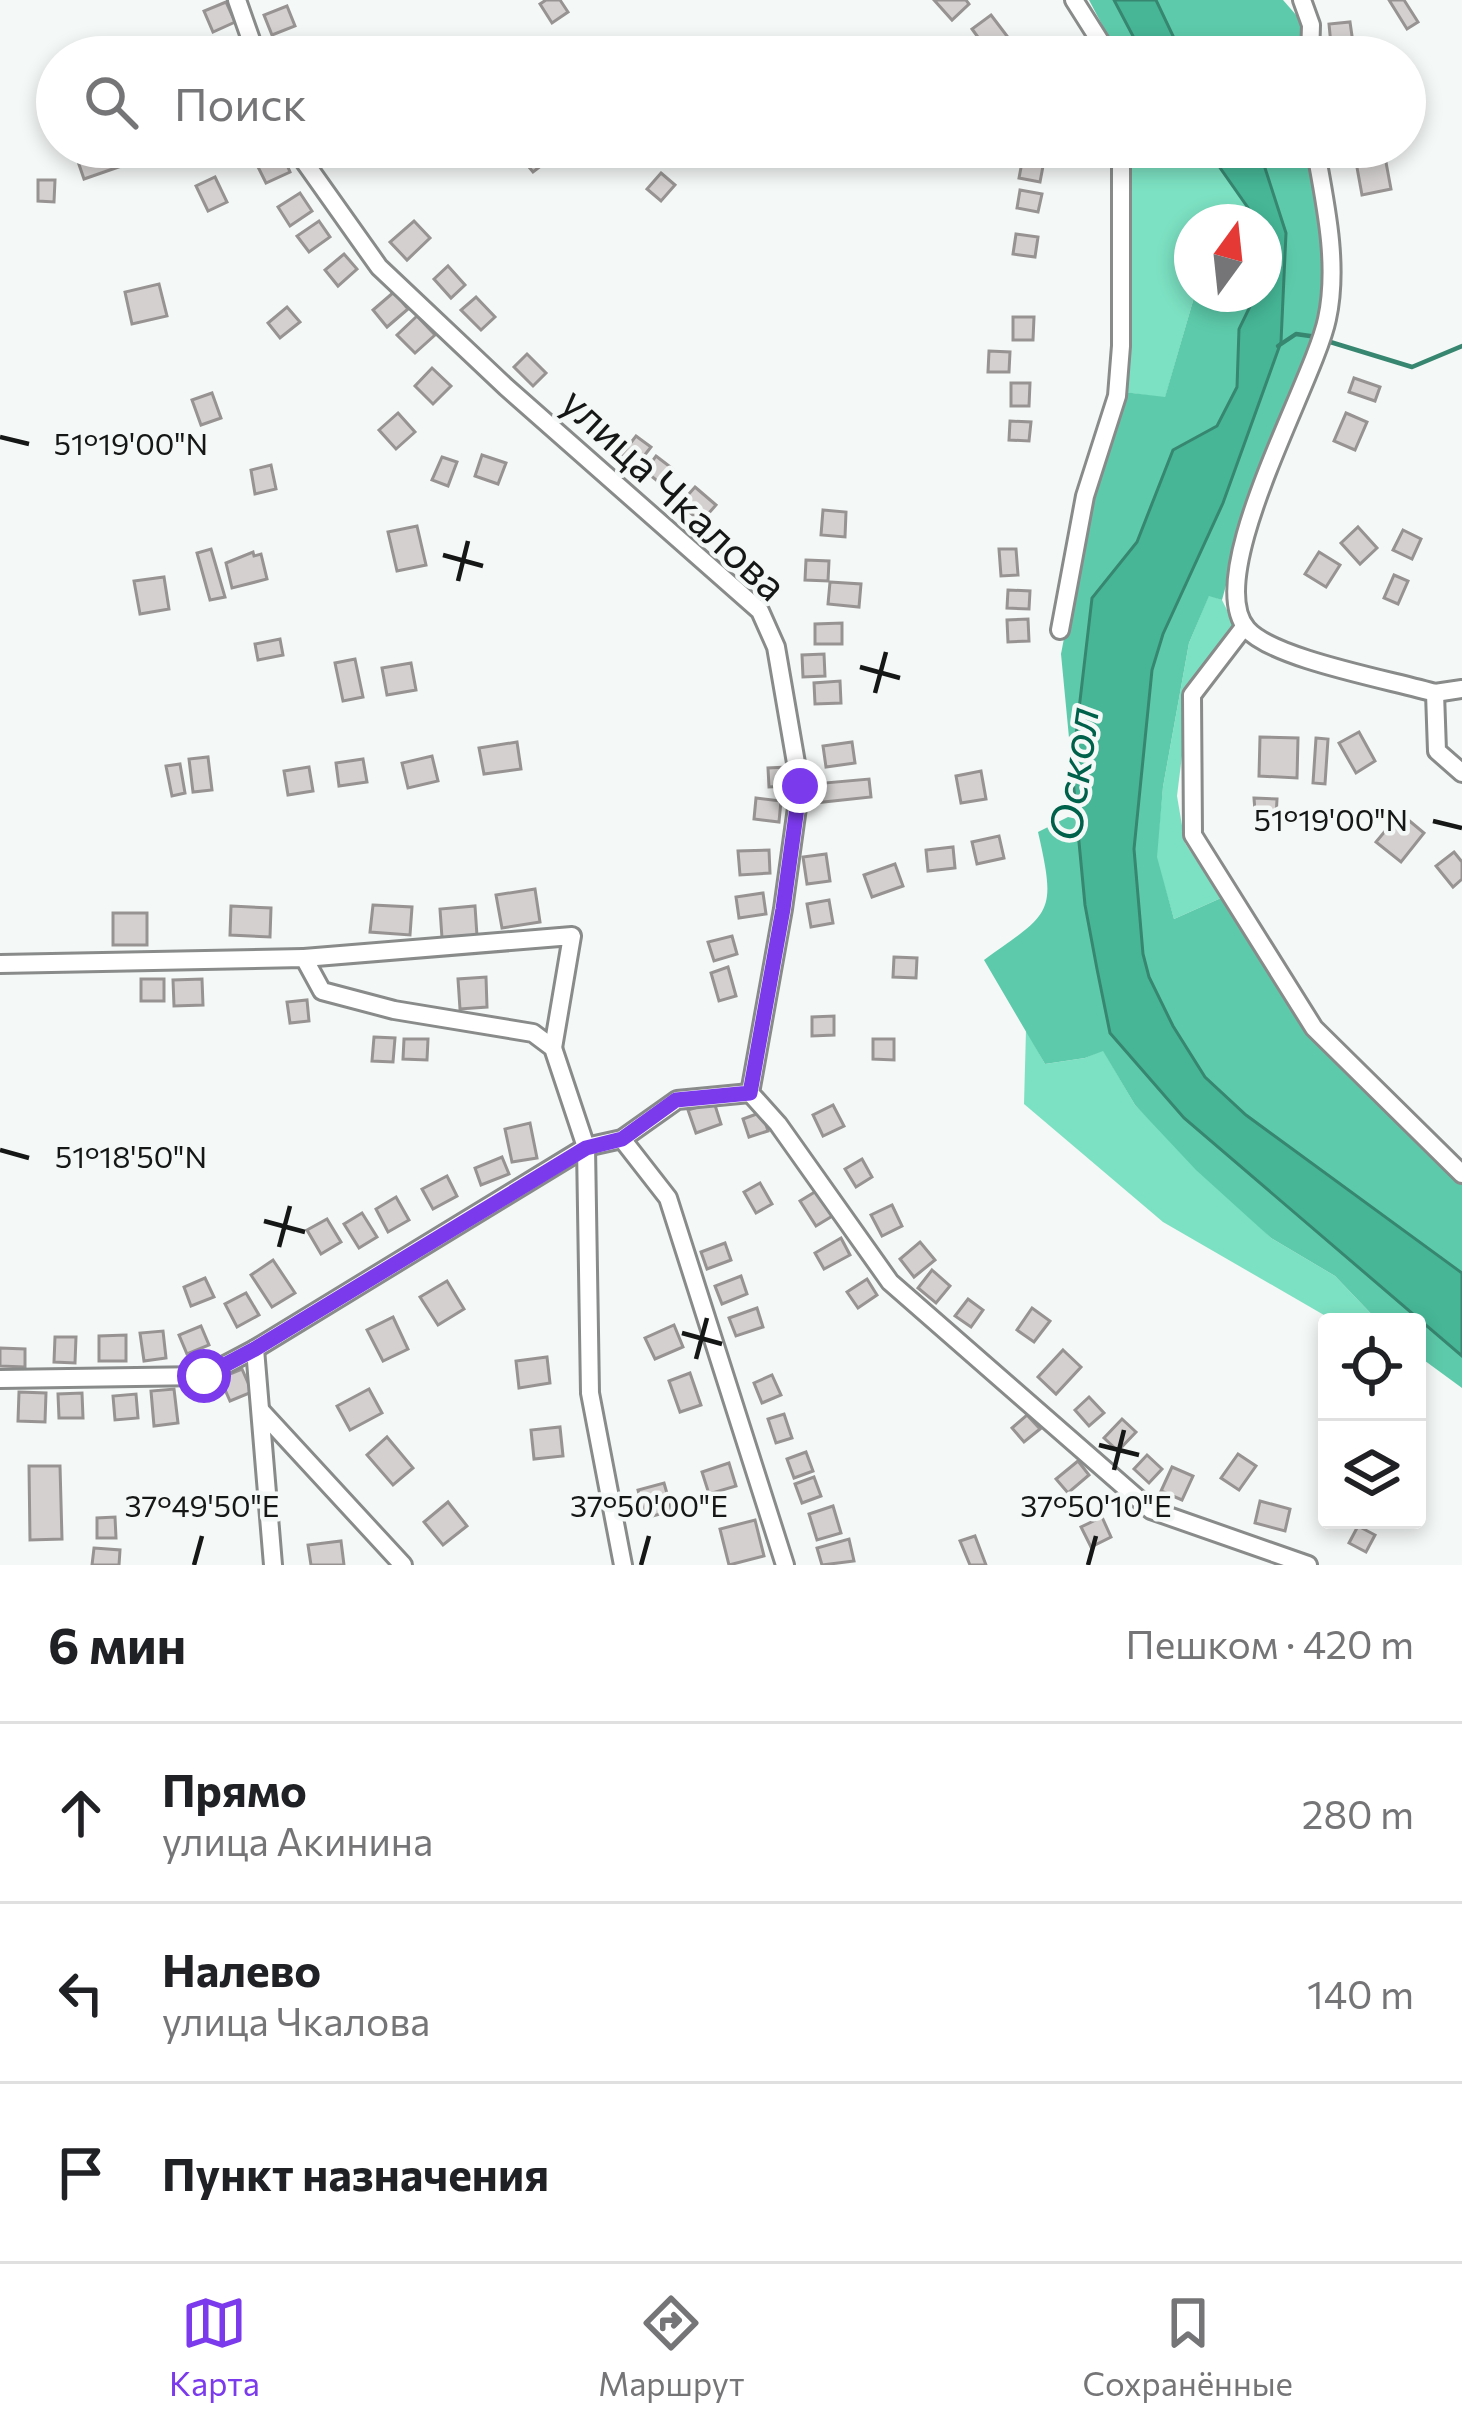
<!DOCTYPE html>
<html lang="ru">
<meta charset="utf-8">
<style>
:root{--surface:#fff;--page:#f2f2f2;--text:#202124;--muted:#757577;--line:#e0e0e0;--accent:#7c3aed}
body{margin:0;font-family:Commissioner,sans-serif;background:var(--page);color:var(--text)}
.controls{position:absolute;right:36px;bottom:36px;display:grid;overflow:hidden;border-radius:12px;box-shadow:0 6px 18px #0003}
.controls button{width:108px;height:108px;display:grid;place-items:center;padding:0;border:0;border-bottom:3px solid var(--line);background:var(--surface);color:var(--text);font:60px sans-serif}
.compass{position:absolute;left:1174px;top:204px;width:108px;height:108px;border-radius:50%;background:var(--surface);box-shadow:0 6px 18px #0003;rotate:15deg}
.stop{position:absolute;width:36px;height:36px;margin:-27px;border:9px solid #7c3aed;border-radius:50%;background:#fff}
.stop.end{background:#7c3aed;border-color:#fff;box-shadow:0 3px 12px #0008}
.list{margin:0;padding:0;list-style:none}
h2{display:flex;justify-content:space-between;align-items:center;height:156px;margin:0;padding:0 48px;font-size:51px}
h2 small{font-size:39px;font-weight:400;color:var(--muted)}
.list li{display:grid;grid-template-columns:78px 1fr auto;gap:36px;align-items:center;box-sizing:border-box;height:180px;padding:0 48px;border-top:3px solid var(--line)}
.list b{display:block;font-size:45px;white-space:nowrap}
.list p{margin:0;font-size:39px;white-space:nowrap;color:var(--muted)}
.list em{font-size:39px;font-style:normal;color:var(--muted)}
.icon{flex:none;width:66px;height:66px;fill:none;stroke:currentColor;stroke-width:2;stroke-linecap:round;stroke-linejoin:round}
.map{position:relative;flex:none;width:1462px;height:1565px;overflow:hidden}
.search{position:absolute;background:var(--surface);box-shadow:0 6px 18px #0003;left:36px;right:36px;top:36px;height:132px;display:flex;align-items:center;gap:30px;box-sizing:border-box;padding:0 42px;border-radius:66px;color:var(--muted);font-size:45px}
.sheet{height:696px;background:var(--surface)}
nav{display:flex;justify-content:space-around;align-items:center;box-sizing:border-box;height:168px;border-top:3px solid var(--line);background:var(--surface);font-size:33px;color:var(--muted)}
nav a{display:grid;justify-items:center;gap:6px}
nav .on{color:var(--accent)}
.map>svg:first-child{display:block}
.green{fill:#7ce1c2}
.forest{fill:#5dcbab}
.water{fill:#46b696;stroke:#378670;stroke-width:3}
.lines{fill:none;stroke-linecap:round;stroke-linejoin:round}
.stream{stroke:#378670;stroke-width:4.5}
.building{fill:#d4d0d0;stroke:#979393;stroke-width:3}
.minor-casing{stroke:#888b8a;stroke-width:22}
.minor{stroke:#fff;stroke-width:16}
.route{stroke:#7c3aed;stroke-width:15}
.ticks{fill:none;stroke:#151616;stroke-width:4.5}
.labels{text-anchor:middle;stroke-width:9;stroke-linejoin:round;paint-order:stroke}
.street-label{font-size:42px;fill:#151616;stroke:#f4f8f6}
.water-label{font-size:45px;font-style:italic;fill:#00614b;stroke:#f4f8f6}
.ticks-label{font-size:30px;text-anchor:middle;fill:#151616;stroke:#f4f8f6;stroke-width:9;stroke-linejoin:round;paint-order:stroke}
</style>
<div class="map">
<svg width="1462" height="1565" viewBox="0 0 1462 1565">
<rect width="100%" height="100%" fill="#f4f8f6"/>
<g class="green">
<polygon points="1129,147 1201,147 1218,165 1258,222 1192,222 1195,294 1165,398 1124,392"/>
<polygon points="1209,595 1222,600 1237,630 1190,691 1177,796 1185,843 1221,898 1174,919 1156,857 1163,787 1189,643"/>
<polygon points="1026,1030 1045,1064 1085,1058 1103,1050 1135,1105 1271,1238 1335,1276 1379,1322 1336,1322 1163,1222 1024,1104"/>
</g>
<g class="forest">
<polygon points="1089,0 1114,0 1144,57 1119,57"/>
<polygon points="1156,0 1283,0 1304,24 1302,57 1183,57"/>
<polygon points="1249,147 1308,147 1318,199 1323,265 1321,321 1258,468 1222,600 1209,596 1189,643 1163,787 1157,857 1174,919 1221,898 1307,1030 1462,1182 1462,1273 1246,1115 1204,1077 1173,1026 1149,977 1143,954 1133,849 1152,670 1163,634 1223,503 1281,342 1286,233 1264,165"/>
<polygon points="1195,294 1256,294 1239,329 1237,387 1216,426 1173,450 1137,542 1092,598 1072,769 1061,654 1090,503 1124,392 1165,397"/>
<path d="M 1068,817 L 1077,819 L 1085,906 L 1110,1033 L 1184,1118 L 1462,1356 L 1462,1388 L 1417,1355 L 1417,1322 L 1379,1322 L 1335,1276 L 1271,1238 L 1196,1170 L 1135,1105 L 1103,1051 L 1085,1058 L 1045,1064 L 984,960 C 1051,912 1057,915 1038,832 Z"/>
</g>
<g class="water">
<polygon points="1114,0 1156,0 1183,57 1144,57"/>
<polygon points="1201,147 1249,147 1264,165 1286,233 1281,342 1223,503 1163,634 1152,670 1134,849 1143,954 1149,977 1173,1026 1205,1077 1246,1115 1462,1273 1462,1356 1184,1118 1110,1033 1097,969 1085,905 1072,769 1092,598 1137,542 1173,450 1217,426 1237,387 1239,329 1256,294 1264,294 1264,222 1258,222 1218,165"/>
</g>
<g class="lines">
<g class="stream">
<polyline points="1327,341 1412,367 1462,346"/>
<polyline points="1278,346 1296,334 1317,337"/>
</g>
</g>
<g class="building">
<polygon points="546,0 560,0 568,12 552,23 540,4"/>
<polygon points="934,0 966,0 969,4 952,20"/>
<polygon points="1389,0 1404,0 1418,22 1407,29"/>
<polygon points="226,2 235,22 213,32 204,11"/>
<polygon points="287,6 295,26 272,35 264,15"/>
<polygon points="991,15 1007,36 988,51 972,29"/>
<polygon points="1350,22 1353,43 1331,45 1329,24"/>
<polygon points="83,147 124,147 130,163 84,179 74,150"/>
<polygon points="518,147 540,147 550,159 533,172 515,150"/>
<polygon points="281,151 290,172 266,183 256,163"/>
<polygon points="1023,157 1044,161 1040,182 1019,178"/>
<polygon points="1385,157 1391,189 1362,195 1356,162"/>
<polygon points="661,173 675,185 661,201 647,189"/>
<polygon points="215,177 227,202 208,211 196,186"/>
<polygon points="38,180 55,180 54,202 38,201"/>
<polygon points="1020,190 1042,194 1038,212 1017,208"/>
<polygon points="300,193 312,211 290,226 278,207"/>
<polygon points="319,221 330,237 309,252 297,236"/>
<polygon points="414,221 430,238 407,260 390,242"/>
<polygon points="1016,234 1038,237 1035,257 1013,254"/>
<polygon points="344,254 357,269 338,286 325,270"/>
<polygon points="448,266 465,285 451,298 434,279"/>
<polygon points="159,284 167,316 132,324 125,292"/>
<polygon points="394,292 408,309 387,327 373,310"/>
<polygon points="476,297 495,317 481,330 461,310"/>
<polygon points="287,307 300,322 280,338 268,323"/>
<polygon points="417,316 435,335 415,353 397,335"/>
<polygon points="1013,317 1034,317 1033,340 1013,340"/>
<polygon points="989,351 1010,352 1009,372 988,372"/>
<polygon points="527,354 546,373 533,386 514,367"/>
<polygon points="432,368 451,386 433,404 415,386"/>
<polygon points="1354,378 1380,387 1375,401 1349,392"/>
<polygon points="1011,383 1030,383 1029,406 1011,406"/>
<polygon points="212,393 221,418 201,425 192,400"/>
<polygon points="398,413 415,432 396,449 379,430"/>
<polygon points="1346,413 1367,422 1355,450 1334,441"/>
<polygon points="1010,421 1031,422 1029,441 1009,440"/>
<polygon points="636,436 651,447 633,470 618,459"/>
<polygon points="482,455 506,463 498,484 475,476"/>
<polygon points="656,456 673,469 661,484 645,471"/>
<polygon points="442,457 457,462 448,486 432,480"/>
<polygon points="271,465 276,489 255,494 251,470"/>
<polygon points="695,487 716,505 701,522 680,504"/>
<polygon points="823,510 846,512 845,537 821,535"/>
<polygon points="417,526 426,565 397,571 388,532"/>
<polygon points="1358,527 1377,548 1360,564 1341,543"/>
<polygon points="1403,530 1421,539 1412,559 1393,550"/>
<polygon points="211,549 225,597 210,600 197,553"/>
<polygon points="999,549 1016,549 1018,575 1001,576"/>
<polygon points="253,552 254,556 261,554 267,579 232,588 226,563"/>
<polygon points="1319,552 1340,565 1326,587 1305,574"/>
<polygon points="806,560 829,561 828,581 805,580"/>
<polygon points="1394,575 1408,581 1398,604 1384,598"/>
<polygon points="164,577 169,609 140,614 134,581"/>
<polygon points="830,582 861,584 859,607 828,604"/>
<polygon points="1008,590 1030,591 1029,609 1007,608"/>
<polygon points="1028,619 1029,641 1008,642 1007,620"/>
<polygon points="842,623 842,644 815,644 815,624"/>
<polygon points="280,639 283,655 258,660 255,644"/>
<polygon points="824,654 825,676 803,677 802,655"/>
<polygon points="355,659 363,697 343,701 335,663"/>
<polygon points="411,663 416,690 387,695 382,668"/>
<polygon points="840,681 841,703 815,704 814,683"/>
<polygon points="1359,732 1375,761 1356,773 1339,743"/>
<polygon points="1260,737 1298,738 1297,778 1259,776"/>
<polygon points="1316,738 1328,739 1325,784 1313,783"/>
<polygon points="517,742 521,769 484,774 479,748"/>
<polygon points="852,742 855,763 826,767 823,746"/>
<polygon points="432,756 438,781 408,788 402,763"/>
<polygon points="208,757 212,790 193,792 189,759"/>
<polygon points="363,759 367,782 339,786 336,763"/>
<polygon points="180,764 185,793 172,796 166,766"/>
<polygon points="309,767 313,791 288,795 284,771"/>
<polygon points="787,767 789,786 769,787 768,768"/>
<polygon points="981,771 986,799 961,803 956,776"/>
<polygon points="869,779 871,797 814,803 813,784"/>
<polygon points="756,798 781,801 779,822 754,819"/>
<polygon points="1254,798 1277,799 1276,818 1270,817 1269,825 1256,824"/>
<polygon points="1400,813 1424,833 1401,862 1376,842"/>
<polygon points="999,836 1004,858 977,864 972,842"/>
<polygon points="953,847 955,868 928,871 926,850"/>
<polygon points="769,850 770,873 740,875 738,851"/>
<polygon points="1454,852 1462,862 1462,879 1453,887 1436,866"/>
<polygon points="826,854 830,881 807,884 803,857"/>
<polygon points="895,864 903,886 872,897 864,875"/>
<polygon points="535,889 540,922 502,928 496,895"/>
<polygon points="763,893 766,914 739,918 736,897"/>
<polygon points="829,900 833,923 811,927 807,904"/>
<polygon points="373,905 412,907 410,935 370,932"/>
<polygon points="231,906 271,908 270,937 230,935"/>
<polygon points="475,906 477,936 442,938 440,909"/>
<rect x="113" y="913" width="34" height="32"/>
<polygon points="732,936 737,954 714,961 708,942"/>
<polygon points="894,957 917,958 916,978 893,977"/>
<polygon points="728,967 736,996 719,1001 711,973"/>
<polygon points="486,977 487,1007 460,1009 458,979"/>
<rect x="141" y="979" width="23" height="22"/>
<polygon points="202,979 203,1005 174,1006 173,980"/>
<polygon points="307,1000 309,1021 290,1023 287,1002"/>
<polygon points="834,1016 834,1035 812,1036 812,1017"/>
<polygon points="374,1037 395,1038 393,1062 372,1061"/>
<polygon points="404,1039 428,1039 427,1060 403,1059"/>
<polygon points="873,1039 894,1039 894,1060 873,1059"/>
<polygon points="714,1102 721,1124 696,1133 688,1110"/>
<polygon points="833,1105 844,1126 823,1136 813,1115"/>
<polygon points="762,1112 768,1131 749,1137 743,1119"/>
<polygon points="530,1123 537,1158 512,1162 505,1129"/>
<polygon points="502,1157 509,1174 481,1185 475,1168"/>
<polygon points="862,1159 872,1177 856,1187 845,1169"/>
<polygon points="447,1176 457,1196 433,1209 422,1189"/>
<polygon points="760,1183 772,1204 756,1213 744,1192"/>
<polygon points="818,1190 834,1215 816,1226 800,1201"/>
<polygon points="396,1197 409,1220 388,1232 376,1209"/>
<polygon points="892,1205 902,1226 882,1236 871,1215"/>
<polygon points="362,1213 377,1237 359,1248 344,1224"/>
<polygon points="327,1219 341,1242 321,1254 307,1230"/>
<polygon points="841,1238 850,1255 824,1269 815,1253"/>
<polygon points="920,1242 935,1260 914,1277 900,1259"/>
<polygon points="725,1243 731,1260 707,1269 701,1252"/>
<polygon points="273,1260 295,1293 272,1307 251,1275"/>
<polygon points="932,1270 950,1286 936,1303 918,1288"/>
<polygon points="741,1276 747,1294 722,1304 715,1286"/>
<polygon points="205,1278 214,1297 191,1306 184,1287"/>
<polygon points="867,1279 877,1295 858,1308 847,1292"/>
<polygon points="447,1281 464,1309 438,1325 420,1297"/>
<polygon points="246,1293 259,1315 237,1327 225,1304"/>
<polygon points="968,1299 983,1310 971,1327 955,1316"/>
<polygon points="757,1308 763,1327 736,1336 729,1318"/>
<polygon points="1032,1308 1050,1321 1034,1342 1017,1330"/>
<polygon points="393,1317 408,1349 383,1361 367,1330"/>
<polygon points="674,1325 683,1347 655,1359 645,1338"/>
<polygon points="201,1326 209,1345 187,1354 179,1335"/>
<polygon points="163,1331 166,1358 144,1361 140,1333"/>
<polygon points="126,1335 126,1361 99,1361 99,1336"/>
<polygon points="55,1337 76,1337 75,1363 54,1362"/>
<polygon points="0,1348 25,1349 25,1367 0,1366"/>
<polygon points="1063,1350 1081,1367 1056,1394 1038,1377"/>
<polygon points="547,1357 550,1383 519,1388 516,1361"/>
<polygon points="242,1369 252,1392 230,1401 220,1378"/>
<polygon points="690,1373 701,1405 680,1412 669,1381"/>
<polygon points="772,1375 781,1395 762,1403 754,1383"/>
<polygon points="174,1389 178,1423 154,1426 151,1391"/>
<polygon points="369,1389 382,1413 350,1430 337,1406"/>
<polygon points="19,1392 46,1393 45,1422 18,1421"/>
<polygon points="82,1393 83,1418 59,1418 58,1394"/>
<polygon points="136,1394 138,1418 115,1420 113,1396"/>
<polygon points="1089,1397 1104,1413 1089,1426 1075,1410"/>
<polygon points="784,1414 792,1438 776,1443 768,1419"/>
<polygon points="1027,1415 1040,1429 1024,1442 1012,1428"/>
<polygon points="1122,1419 1136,1432 1118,1451 1104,1438"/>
<polygon points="560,1427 563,1456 534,1459 531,1430"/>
<polygon points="387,1437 413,1468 393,1485 367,1455"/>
<polygon points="806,1452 813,1471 794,1478 787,1459"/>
<polygon points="1238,1454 1256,1466 1239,1490 1221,1478"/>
<polygon points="1147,1455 1162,1469 1149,1483 1134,1469"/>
<polygon points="1078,1461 1089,1475 1068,1493 1056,1479"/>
<polygon points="729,1463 736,1486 709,1494 702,1472"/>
<polygon points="29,1466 60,1466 62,1539 30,1540"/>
<polygon points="1172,1467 1193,1476 1182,1500 1161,1491"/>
<polygon points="814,1477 821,1496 802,1503 795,1484"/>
<polygon points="664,1483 672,1511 645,1518 638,1490"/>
<polygon points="1260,1501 1290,1509 1285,1531 1255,1523"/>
<polygon points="448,1502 467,1526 443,1545 424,1522"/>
<polygon points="833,1506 841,1533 817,1540 809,1514"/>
<polygon points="115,1517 116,1538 97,1538 97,1518"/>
<polygon points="1102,1517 1111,1537 1091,1547 1081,1527"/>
<polygon points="755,1520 764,1556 729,1565 720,1529"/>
<polygon points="1358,1526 1375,1535 1366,1552 1349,1543"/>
<polygon points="975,1536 986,1565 970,1565 960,1541"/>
<polygon points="849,1539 854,1561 822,1565 817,1548"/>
<polygon points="341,1541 344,1565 311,1565 308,1545"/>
<polygon points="94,1548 120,1550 119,1565 92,1565"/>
</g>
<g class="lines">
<defs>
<g id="minor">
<polyline points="237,0 257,57"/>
<polyline points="1074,0 1110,57"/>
<polyline points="1302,0 1311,25 1310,57"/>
<polyline points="294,147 379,267 506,387 760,611 776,647 800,786 783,909 750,1093 778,1124 890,1282 1151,1510 1308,1565"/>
<path d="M 1315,147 C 1325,202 1339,264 1327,319 C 1314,382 1201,576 1247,629 C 1273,659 1391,680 1435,693 L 1462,689"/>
<polyline points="1244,627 1192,695 1193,835 1314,1028 1462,1174"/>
<polyline points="1060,630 1085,496 1117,396 1121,346 1121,147"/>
<polyline points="1435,693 1437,751 1462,773"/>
<polyline points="304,958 572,936 553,1048"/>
<polyline points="0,964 304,958 322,991 394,1010 533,1033 553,1048 586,1147 590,1393 623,1565"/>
<polyline points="622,1139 668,1198 785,1565"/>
<polyline points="255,1349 273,1565"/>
<polyline points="0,1379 204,1376 255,1349 586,1147 622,1139 677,1100 750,1093"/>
<polyline points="261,1411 403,1565"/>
</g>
</defs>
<use href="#minor" class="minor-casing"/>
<use href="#minor" class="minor"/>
</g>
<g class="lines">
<polyline class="route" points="204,1376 255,1349 586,1148 622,1139 676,1100 750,1093 783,909 800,786"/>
</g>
<path class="ticks" d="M 0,437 L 29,444M 443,555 L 483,566M 458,581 L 468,541M 860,667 L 900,678M 875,693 L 886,652M 1433,821 L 1462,828M 0,1150 L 29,1158M 264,1221 L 305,1232M 279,1247 L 290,1206M 682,1333 L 722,1344M 696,1359 L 707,1318M 1099,1445 L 1139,1455M 1114,1470 L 1124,1430M 194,1565 L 202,1536M 641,1565 L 649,1536M 1088,1565 L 1096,1536"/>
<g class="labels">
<g class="street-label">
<text transform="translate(674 494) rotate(43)" y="15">улица Чкалова</text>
</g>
<g class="water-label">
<text transform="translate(1074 774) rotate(-82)" y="16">Оскол</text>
</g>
</g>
<g class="ticks-label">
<text x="131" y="455">51°19'00"N</text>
<text x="1331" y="831">51°19'00"N</text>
<text x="131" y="1168">51°18'50"N</text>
<text x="202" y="1517">37°49'50"E</text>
<text x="649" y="1517">37°50'00"E</text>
<text x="1096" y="1517">37°50'10"E</text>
</g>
</svg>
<div class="controls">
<button><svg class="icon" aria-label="locate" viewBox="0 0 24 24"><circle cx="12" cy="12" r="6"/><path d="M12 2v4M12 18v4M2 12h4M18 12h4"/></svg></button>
<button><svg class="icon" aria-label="layers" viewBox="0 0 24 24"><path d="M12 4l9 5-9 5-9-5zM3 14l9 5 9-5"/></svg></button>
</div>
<svg class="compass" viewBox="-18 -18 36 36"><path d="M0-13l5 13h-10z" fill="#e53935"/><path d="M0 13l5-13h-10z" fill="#757577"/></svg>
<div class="stop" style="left:204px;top:1376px"></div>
<div class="stop end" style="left:800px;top:786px"></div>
<div class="search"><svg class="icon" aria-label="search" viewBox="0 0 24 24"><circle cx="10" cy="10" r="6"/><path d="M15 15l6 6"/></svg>Поиск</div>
</div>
<section class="sheet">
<h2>6 мин<small>Пешком · 420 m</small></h2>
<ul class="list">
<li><svg class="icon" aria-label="ahead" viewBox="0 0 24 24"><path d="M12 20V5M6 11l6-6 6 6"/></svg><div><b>Прямо</b><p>улица Акинина</p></div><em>280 m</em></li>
<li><svg class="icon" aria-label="left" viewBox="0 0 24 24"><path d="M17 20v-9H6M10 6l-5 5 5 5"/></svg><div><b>Налево</b><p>улица Чкалова</p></div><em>140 m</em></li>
<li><svg class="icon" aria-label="arrive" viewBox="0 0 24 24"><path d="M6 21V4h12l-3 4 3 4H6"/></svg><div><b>Пункт назначения</b></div></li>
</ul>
</section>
<nav>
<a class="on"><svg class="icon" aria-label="map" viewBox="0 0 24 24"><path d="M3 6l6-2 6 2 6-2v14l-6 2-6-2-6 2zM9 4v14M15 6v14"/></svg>Карта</a>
<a><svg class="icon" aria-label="directions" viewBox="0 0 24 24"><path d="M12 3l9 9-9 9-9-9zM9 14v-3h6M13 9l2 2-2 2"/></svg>Маршрут</a>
<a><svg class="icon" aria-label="saved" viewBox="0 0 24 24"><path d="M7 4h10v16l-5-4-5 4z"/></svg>Сохранённые</a>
</nav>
